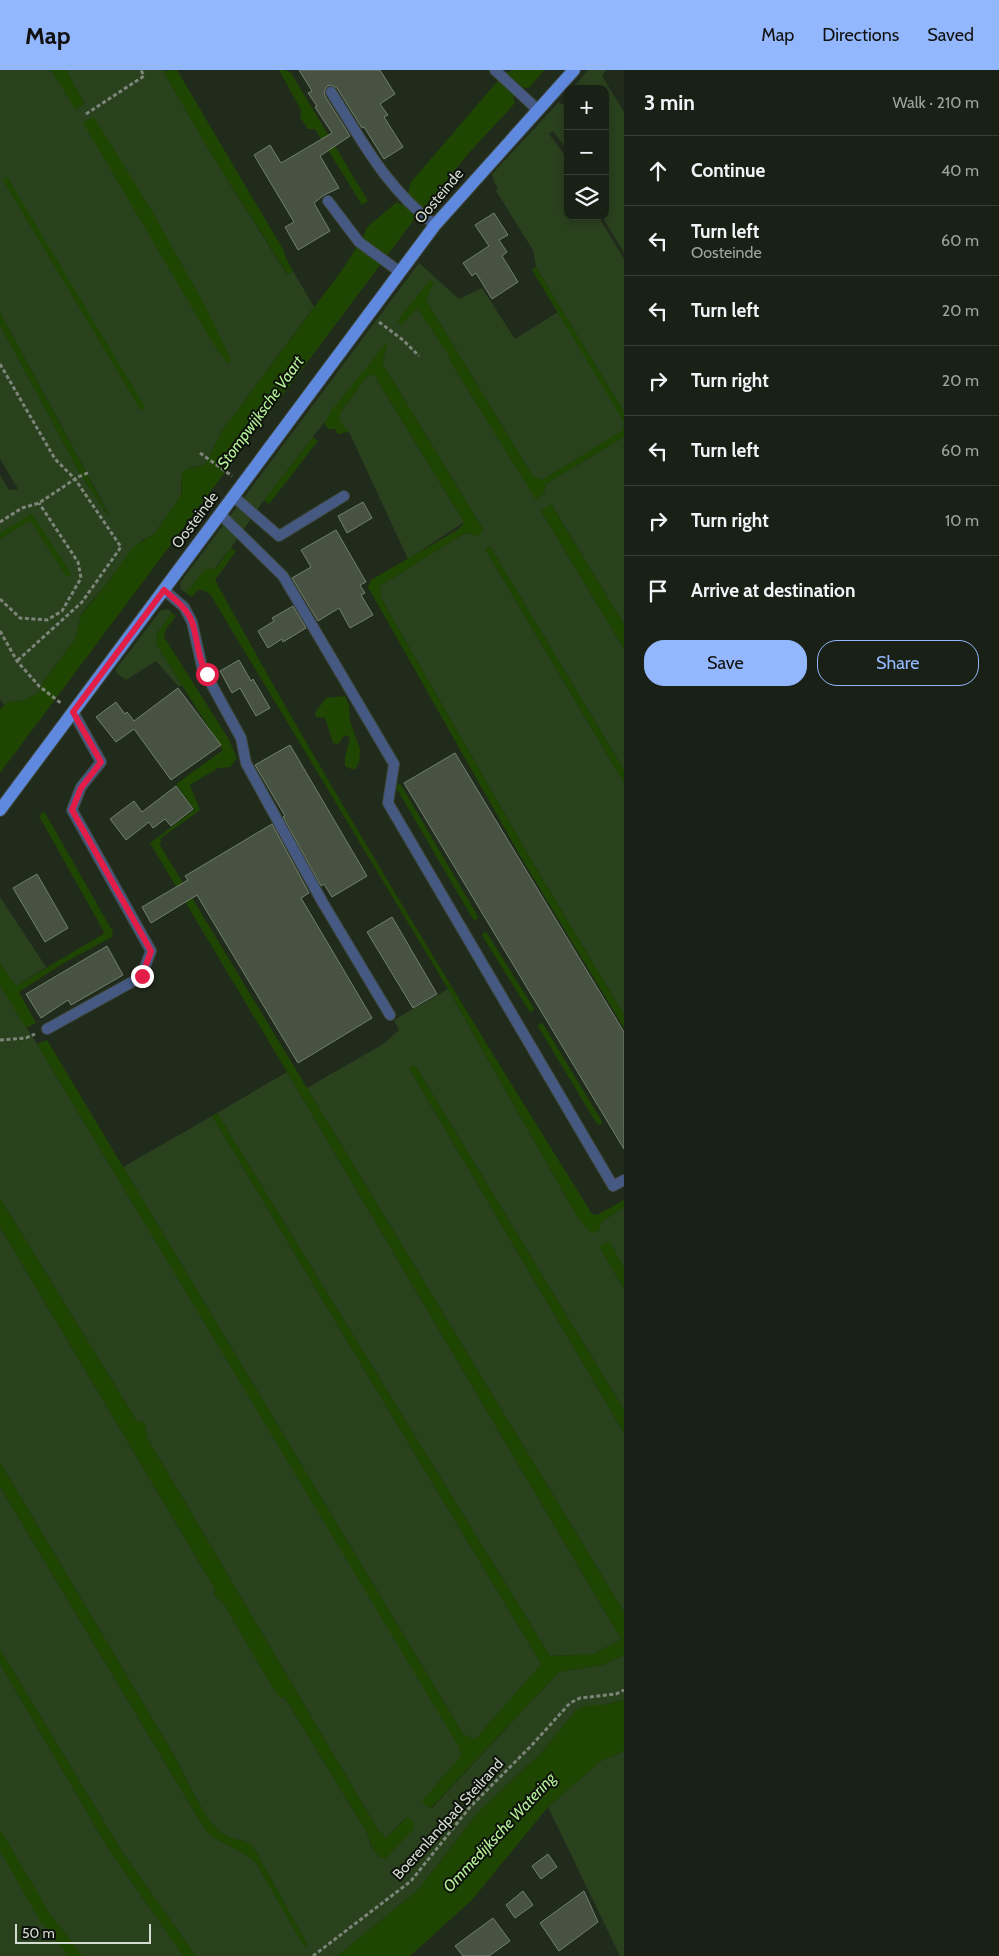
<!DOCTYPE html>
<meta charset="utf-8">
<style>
:root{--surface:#192015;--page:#262d22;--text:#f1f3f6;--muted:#9fa3a0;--line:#373e34;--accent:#93b7fd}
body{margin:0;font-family:Cabin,sans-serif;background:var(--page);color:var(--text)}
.controls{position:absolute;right:15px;top:15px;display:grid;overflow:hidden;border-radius:10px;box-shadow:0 2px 8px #0003}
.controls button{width:45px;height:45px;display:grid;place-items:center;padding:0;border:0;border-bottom:1px solid var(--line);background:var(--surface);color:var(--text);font:25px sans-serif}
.scale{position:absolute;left:15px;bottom:12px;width:136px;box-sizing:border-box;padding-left:5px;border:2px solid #d4dbd1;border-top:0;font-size:14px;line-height:18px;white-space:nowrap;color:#d4dbd1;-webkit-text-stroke:4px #0d120b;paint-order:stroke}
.stop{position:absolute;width:15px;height:15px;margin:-11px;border:4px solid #e11d48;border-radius:50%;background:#fff}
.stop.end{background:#e11d48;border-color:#fff;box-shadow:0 1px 5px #0008}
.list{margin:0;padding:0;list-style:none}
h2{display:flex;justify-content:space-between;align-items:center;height:65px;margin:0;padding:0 20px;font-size:21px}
h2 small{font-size:16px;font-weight:400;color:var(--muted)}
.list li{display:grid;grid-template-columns:32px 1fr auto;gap:15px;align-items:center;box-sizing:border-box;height:70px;padding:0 20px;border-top:1px solid var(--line)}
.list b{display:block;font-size:19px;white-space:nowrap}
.list p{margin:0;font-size:16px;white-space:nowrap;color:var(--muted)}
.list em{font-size:16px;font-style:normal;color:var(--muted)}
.actions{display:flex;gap:10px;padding:15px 20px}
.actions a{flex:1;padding:11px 0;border:1px solid var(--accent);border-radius:20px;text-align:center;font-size:18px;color:var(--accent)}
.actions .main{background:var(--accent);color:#111}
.icon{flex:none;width:28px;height:28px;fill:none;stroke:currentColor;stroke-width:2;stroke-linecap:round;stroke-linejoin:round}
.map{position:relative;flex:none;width:624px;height:1886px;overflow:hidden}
header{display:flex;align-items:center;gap:30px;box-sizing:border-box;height:70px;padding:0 25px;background:var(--accent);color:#111}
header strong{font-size:24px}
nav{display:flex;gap:28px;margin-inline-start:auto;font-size:18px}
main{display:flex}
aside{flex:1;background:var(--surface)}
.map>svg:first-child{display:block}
.green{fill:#2a411e}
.water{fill:#1f4503}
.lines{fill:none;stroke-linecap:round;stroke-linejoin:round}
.stream{stroke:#1f4503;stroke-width:5.5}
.building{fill:#475242;stroke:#737f6e}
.service-casing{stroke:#3e4739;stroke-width:12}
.primary-casing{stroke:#3e4739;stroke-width:14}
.path{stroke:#7d8579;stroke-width:3;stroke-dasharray:4 2.5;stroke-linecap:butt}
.service{stroke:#455983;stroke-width:10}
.primary{stroke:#5f89de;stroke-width:12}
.route{stroke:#e11d48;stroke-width:6}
.labels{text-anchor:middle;stroke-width:4;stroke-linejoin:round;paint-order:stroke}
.street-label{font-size:15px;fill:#d4dbd1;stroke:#0d120b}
.water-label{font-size:16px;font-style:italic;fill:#b6f199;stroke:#0d120b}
</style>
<header>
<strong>Map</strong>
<nav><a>Map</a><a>Directions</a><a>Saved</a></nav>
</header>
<main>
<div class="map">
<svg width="624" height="1886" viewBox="0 0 624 1886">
<rect width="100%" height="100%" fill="#212b1c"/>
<g class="green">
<path d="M 0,0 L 51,0 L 76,39 L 85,34 L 66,0 L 164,0 L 163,1 C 203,70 244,138 287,204 L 293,201 L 314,237 L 221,362 L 205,395 L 192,397 L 181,405 L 181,425 L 154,464 L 141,471 L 81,544 L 75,569 L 45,609 L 38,623 L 24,630 L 8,632 L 4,635 L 0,629 L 0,405 L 9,420 L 18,419 L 0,389 L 0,255 L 78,400 L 107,445 L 109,444 L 0,242 Z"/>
<polygon points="588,0 606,0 602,6 624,42 624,183 602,146 605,146 605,19 572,19"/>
<polygon points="559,32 568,38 568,81 553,61 549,64 563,83 568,93 568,146 598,146 624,189 624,342 536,197 533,180 496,121 498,118 494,112 492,104"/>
<polygon points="419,193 459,229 482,218 515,269 558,242 624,351 624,360 542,410 532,405 426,230 433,213 402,255 417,238 449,286 450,291 536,429 544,423 546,414 624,367 624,554 552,435 541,441 624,579 624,700 490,476 485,479 624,713 624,945 529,786 381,528 380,516 465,463 477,466 484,461 383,294 386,273 264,430 231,478 214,499 205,500 186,523 181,519 180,513"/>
<polygon points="368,305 374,305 464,452 408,489 349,362 340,351 340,343"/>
<polygon points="168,539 172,543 157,563 156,574 182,615 179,617 156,591 126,610 116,603 116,599 161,540"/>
<polygon points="0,827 46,897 16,916 0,893"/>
<path d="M 0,916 L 37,974 L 460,1677 L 461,1686 L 423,1731 L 426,1736 L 432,1738 L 559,1602 L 603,1595 L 624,1585 L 624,1630 L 603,1635 L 586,1635 L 576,1640 L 541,1683 L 478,1742 L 418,1820 L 337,1886 L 196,1886 L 123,1783 L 0,1579 L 0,1417 L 207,1763 C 223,1775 241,1779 256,1793 L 304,1876 L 306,1876 L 307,1874 L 253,1776 C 242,1769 234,1770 225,1765 C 206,1754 187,1710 177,1690 L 0,1392 L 0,1157 L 215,1519 L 214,1525 L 223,1533 L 278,1626 L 285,1628 L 366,1761 L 371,1776 L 380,1788 L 406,1747 L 386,1768 L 378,1760 L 148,1369 L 145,1353 L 137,1351 L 0,1128 Z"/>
<polygon points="448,919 579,1150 601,1153 624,1137 624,1197 609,1172 599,1176 624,1219 624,1340 415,995 409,998 624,1363 624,1542 307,1018 383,974 399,960 394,950"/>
<polygon points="287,1002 621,1569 594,1584 550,1586 217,1043"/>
<polygon points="212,1046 541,1594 475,1670 463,1664 123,1097"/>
<polygon points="0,1594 108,1778 183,1886 0,1886"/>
<polygon points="624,1681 624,1886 620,1886 548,1737 601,1691"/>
</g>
<g class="water">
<polygon points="51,0 66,0 85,34 75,39"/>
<polygon points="177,0 284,181 285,186 293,201 288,205 211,84 163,1"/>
<polygon points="279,0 285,0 291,3 368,131 362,135 315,59 308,59 300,47 301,40"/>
<polygon points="512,0 544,0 529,18 521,17 513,27 515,33 468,84 424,138 420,136 413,143 416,147 0,703 0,639 8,632 24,630 38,623 45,609 75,569 81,545 110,509 133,477 154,464 181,425 182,419 181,405 186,399 205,395 221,362 342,200 362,169 367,157 397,132 401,135 410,126 408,123 411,112 495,14 506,3"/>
<polygon points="94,47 151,139 206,237 232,292 227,293 212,272 83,53"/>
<polygon points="536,197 624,342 624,367 546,414 544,423 536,430 450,291 449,286 417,238 402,255 397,251 430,210 434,213 426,230 532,405 542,410 623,360 624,352 532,200"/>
<polygon points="0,242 109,445 108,446 78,400 0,255"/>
<polygon points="386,273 388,275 384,284 383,294 484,461 477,466 465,463 380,516 381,528 529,786 624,945 624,958 522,789 368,517 371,510 459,459 464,452 374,305 368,305 340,343 340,351 349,362 338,364 335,359 329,359 324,354 331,341"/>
<polygon points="313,367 318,371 269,434 264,430"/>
<polygon points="551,434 624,554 624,579 541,441"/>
<polygon points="490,476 624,700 624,713 485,479"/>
<path d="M 231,478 L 236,481 L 215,510 C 333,726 462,935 592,1144 L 597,1145 L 624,1130 L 624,1137 L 601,1153 L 600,1159 L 592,1164 L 579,1150 L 448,919 L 210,524 L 203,520 L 198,520 L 192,527 L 186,523 L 205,499 L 215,499 Z"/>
<polygon points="172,543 176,546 166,559 164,567 228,668 237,688 230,697 218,698 190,715 200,740 161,768 160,775 624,1542 624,1585 603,1595 559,1602 431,1738 426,1736 422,1731 461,1686 459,1677 37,974 47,970 463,1664 475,1669 541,1594 212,1046 217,1043 550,1586 594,1584 621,1569 287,1002 150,773 194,740 176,714 223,680 156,574 157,563"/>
<polygon points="345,626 349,635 350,651 360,679 359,693 355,699 351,699 345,696 345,687 350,667 344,665 340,672 337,674 333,673 325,648 316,647 315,643 326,628"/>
<polygon points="44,741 113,862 112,867 62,894 19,922 36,953 26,958 0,916 0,893 16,916 103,864 104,862 39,746"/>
<polygon points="415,995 624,1340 624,1363 409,998"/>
<path d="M 0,1128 L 137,1351 L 145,1353 L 148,1369 L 378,1760 L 386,1768 L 407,1747 L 413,1751 L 415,1758 L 385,1789 C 374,1787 370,1771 366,1761 L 285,1628 L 278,1627 L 223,1533 L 214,1525 L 215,1519 L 0,1157 Z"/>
<polygon points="609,1171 624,1197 624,1219 599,1176"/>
<path d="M 0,1392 L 177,1690 C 187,1710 206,1754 225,1765 C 234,1770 242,1769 253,1776 L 307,1874 L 306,1876 L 304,1877 L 256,1793 C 241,1779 223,1775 207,1763 L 0,1417 Z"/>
<polygon points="0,1579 123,1783 196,1886 183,1886 108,1778 0,1594"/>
<polygon points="624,1630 624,1681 601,1691 548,1737 472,1830 410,1886 337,1886 418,1820 478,1742 541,1683 576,1640 586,1635 603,1635"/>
<polygon points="0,1759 51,1845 83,1886 68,1886 40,1851 0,1781"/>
</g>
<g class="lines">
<g class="stream">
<polyline points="6,110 142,337"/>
<polyline points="0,466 31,447 68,504"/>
<polyline points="399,717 475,847"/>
<polyline points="485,865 531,939"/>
<polyline points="541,956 599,1052"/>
</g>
</g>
<g class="building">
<polygon points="299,0 380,0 395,24 380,34 388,45 384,47 403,77 384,89 364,57 362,58 337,18 331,15 327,16 324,22 325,26 350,66 320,86 339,118 324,125 314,133 330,161 298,180 285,157 294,152 254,85 270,75 281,93 332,63 315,37 317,36 308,23 312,21"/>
<polygon points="494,143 508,165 499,170 507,182 502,186 518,212 492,229 476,203 472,206 463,193 489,176 475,155"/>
<polygon points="363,432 372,448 347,463 338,446"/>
<polygon points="336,460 366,512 360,515 365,523 361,525 373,545 350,558 339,538 318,551 292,508 311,497 301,480"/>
<polygon points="293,536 306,558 283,572 282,569 268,578 258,561 274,551 272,548"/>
<polygon points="239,590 251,611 253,609 270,638 256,646 240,618 232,623 220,601"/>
<polygon points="178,618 221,675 171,710 134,659 116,672 96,647 116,632 125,644 127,642 134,651"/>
<polygon points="290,675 367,806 332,827 324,814 321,816 283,747 285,746 255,695"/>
<polygon points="455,683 624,962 624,1079 404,713"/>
<polygon points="176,716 193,739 171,756 165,749 153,758 149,752 126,770 110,749 134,731 142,742"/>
<polygon points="272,754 309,823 301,828 372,948 298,993 197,825 151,853 142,837 188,810 185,806"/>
<polygon points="37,804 68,858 45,872 13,818"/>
<polygon points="392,847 437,924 413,938 367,862"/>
<polygon points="107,876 123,905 71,935 68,930 41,948 26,924"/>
<polygon points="548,1784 557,1797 541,1809 532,1796"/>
<polygon points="523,1821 533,1835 515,1848 506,1835"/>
<polygon points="584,1821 598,1852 559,1881 540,1853"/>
<polygon points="493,1848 510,1871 489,1886 463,1886 455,1876"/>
</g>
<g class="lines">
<defs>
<g id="service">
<polyline points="495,0 538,40"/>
<path d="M 331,22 C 363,72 386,118 435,155"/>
<polyline points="328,131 359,172 400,202"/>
<polyline points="233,426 279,466 344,426"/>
<polyline points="220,444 283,506 394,694 388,733 613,1116 624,1110"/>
<polyline points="164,520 184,537 192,552 202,597 241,668 246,693 323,833 390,945"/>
<polyline points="47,959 141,907 151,881 72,740 81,717 101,692 73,642"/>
</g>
<polyline id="primary" points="0,740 435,155 574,0"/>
</defs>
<use href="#service" class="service-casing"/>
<use href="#primary" class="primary-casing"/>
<g class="path">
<polyline points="86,44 144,6 141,0"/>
<polyline points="379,252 403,270 419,286"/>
<polyline points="0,294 55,389 75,409 121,477 82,532 17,591"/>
<polyline points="200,383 232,406"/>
<polyline points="0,452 22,438 39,433 78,407 90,402"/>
<polyline points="0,529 20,548 47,550 62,541 81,508 78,492 39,433"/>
<polyline points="0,561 17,591 39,616 62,634"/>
<polyline points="0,970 26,968 35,964"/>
<polyline points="313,1886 411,1811 470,1737 531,1676 570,1633 580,1628 616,1624 624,1620"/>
</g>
<use href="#service" class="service"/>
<use href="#primary" class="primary"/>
</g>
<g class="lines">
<path class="route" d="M 142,906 L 151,881 L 72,740 L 81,718 L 101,692 L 73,642 L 164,520 C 174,529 187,538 192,552 C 198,569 197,588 207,604"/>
</g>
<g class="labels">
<g class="street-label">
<text transform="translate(439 126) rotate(-50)" y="5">Oosteinde</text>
<text transform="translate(195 450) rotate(-53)" y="5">Oosteinde</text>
<text transform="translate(448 1749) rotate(-48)" y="5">Boerenlandpad Steilrand</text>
</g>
<g class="water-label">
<text transform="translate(260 342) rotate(-54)" y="6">Stompwijksche Vaart</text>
<text transform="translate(499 1762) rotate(-47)" y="6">Ommedijksche Watering</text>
</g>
</g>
</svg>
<div class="controls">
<button>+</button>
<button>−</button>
<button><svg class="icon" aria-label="layers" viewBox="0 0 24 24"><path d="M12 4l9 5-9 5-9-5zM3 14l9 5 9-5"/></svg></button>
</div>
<div class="scale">50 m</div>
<div class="stop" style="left:207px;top:604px"></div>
<div class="stop end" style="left:142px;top:906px"></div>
</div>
<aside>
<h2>3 min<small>Walk · 210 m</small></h2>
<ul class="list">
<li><svg class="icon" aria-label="ahead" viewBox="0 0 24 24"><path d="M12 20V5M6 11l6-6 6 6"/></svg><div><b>Continue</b></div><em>40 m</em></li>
<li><svg class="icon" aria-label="left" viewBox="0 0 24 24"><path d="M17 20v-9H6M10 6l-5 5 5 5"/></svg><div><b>Turn left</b><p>Oosteinde</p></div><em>60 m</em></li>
<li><svg class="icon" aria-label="left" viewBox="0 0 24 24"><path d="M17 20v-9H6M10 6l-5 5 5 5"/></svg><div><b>Turn left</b></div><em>20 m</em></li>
<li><svg class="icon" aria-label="right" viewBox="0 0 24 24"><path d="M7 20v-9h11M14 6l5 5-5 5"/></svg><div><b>Turn right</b></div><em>20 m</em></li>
<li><svg class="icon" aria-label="left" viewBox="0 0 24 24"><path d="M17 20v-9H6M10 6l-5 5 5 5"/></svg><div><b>Turn left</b></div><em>60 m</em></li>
<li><svg class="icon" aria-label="right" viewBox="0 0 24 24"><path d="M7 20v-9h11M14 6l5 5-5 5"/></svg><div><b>Turn right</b></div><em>10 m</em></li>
<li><svg class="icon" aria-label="arrive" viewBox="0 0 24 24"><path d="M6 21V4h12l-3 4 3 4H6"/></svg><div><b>Arrive at destination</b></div></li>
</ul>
<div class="actions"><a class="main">Save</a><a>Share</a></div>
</aside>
</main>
